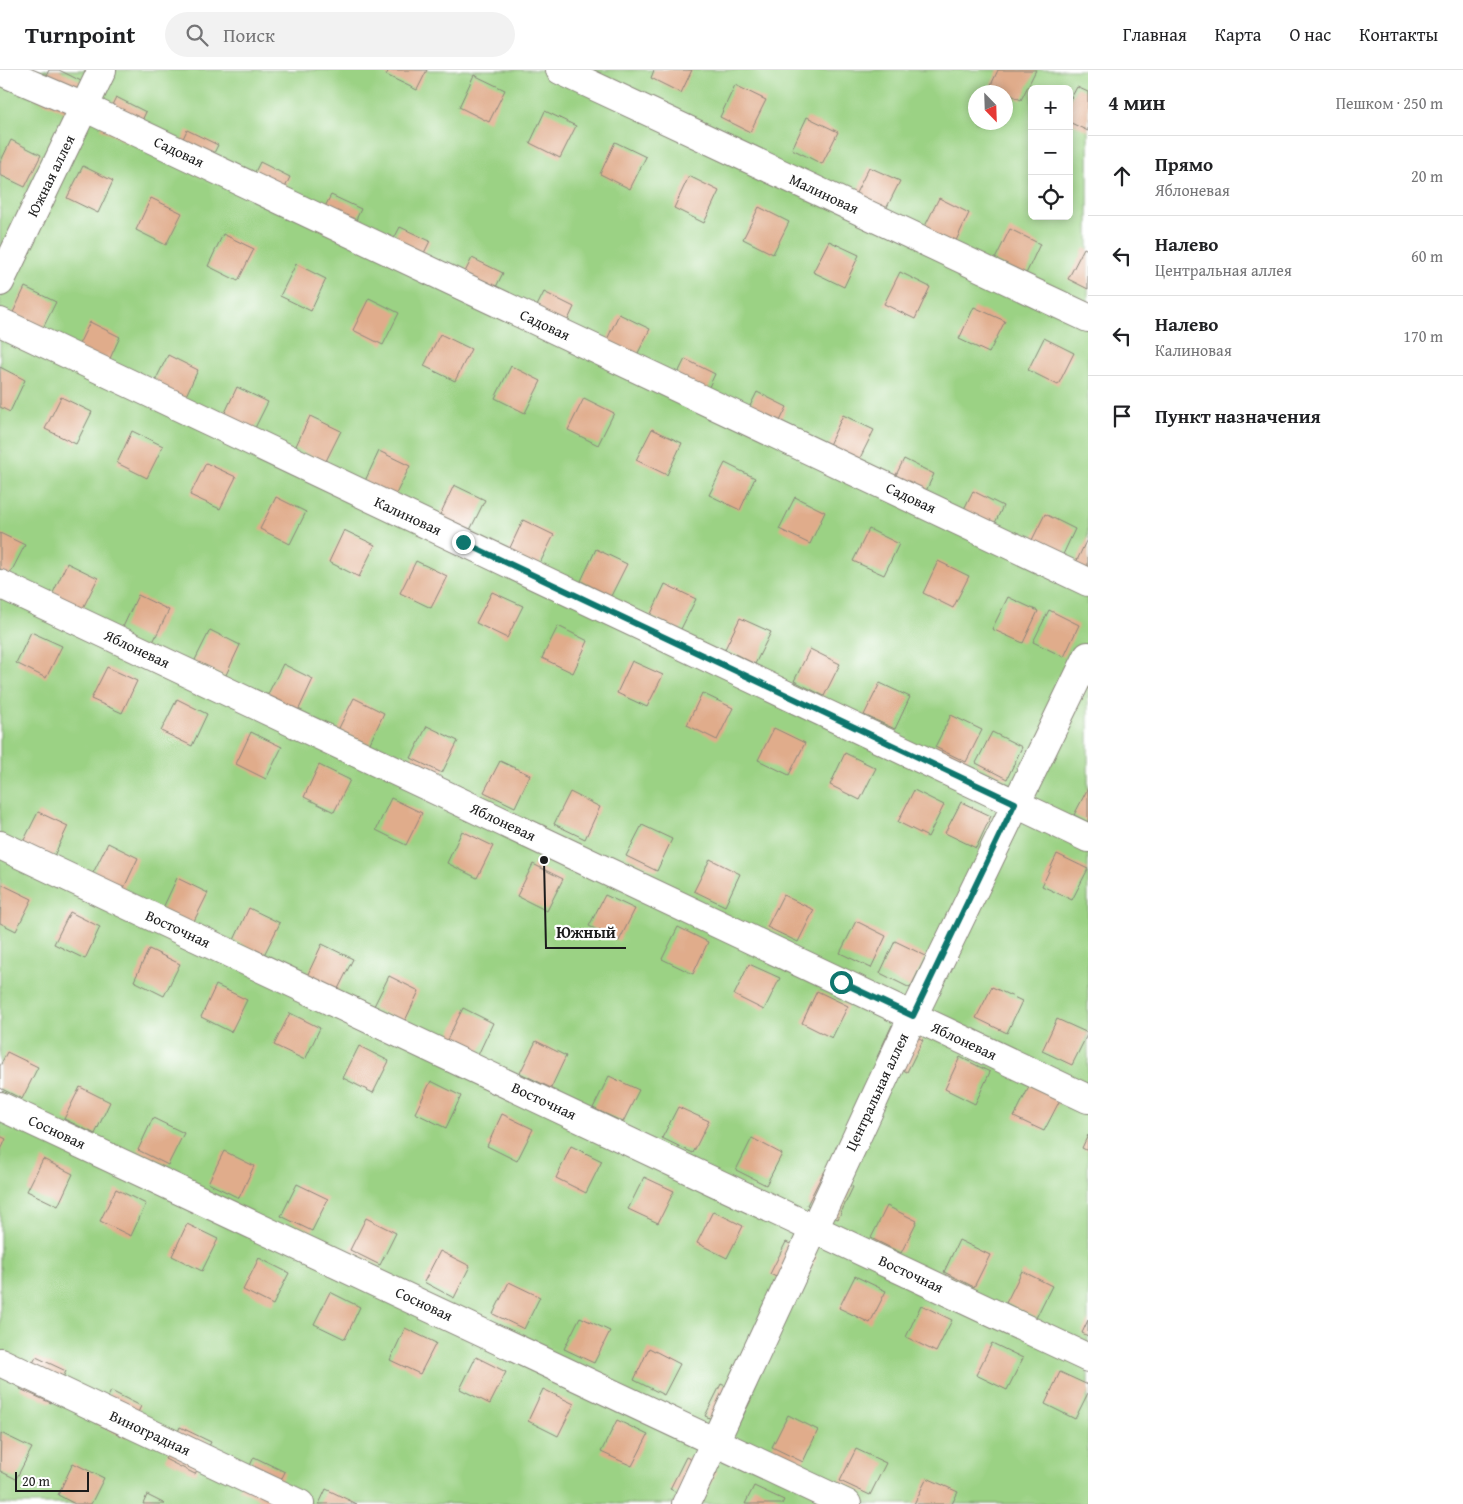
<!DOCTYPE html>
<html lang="ru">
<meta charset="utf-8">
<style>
:root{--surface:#fff;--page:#f2f2f2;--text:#202124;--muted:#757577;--line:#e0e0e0}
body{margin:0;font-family:"Gentium Book Plus",serif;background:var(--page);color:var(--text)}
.controls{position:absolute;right:15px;top:15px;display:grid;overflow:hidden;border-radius:8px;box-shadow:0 2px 8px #0003}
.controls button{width:45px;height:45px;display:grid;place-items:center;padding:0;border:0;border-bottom:1px solid var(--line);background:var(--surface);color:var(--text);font:25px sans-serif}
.compass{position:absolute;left:968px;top:15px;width:45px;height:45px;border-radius:50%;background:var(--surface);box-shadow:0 2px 8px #0003;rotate:157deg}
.scale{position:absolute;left:15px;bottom:12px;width:74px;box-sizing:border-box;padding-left:5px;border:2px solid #1c1c1c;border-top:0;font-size:14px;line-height:18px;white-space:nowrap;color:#1c1c1c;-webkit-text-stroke:4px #fff;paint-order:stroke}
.stop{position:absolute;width:15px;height:15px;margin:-11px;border:4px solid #0f766e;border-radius:50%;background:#fff}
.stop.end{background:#0f766e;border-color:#fff;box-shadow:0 1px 5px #0008}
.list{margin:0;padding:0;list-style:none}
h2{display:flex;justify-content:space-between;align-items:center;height:65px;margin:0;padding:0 20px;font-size:21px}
h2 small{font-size:16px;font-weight:400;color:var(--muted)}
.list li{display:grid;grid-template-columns:32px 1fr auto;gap:15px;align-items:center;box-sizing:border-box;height:80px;padding:0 20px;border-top:1px solid var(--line)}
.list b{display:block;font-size:19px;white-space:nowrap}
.list p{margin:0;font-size:16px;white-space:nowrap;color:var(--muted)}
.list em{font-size:16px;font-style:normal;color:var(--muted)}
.icon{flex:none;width:28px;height:28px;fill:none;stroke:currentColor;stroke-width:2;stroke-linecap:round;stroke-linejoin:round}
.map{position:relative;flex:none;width:1088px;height:1434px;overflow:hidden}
header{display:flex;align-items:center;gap:30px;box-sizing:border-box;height:70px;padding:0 25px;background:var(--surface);border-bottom:1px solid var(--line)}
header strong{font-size:24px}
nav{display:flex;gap:28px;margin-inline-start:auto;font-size:18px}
.search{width:350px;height:45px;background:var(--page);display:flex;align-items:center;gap:12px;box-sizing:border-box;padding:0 18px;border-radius:28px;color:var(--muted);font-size:19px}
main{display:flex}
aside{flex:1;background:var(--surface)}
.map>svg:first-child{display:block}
.green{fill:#9bd284;stroke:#5c7750;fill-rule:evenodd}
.building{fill:#e0ac8b}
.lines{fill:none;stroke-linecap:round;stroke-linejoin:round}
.minor-casing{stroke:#898479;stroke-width:30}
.minor{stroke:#fff;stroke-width:28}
.route{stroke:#0f766e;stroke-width:6}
.labels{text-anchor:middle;stroke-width:4.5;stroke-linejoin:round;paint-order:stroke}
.street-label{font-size:15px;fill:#1c1c1c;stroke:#fff}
.leader{fill:none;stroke:#1c1c1c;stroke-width:2}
.callout-dot{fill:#1c1c1c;stroke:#fff;stroke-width:2}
.callout-label{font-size:16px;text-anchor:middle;font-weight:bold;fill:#1c1c1c;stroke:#fff;stroke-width:4.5;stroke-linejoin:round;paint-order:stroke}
</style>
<header>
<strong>Turnpoint</strong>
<div class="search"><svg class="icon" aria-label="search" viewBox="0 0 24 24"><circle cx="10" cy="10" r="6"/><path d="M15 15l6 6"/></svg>Поиск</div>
<nav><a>Главная</a><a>Карта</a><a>О нас</a><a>Контакты</a></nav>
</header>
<main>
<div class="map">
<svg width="1088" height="1434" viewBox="0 0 1088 1434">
<rect width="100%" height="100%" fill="#fff"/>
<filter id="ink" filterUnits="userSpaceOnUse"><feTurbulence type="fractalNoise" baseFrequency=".02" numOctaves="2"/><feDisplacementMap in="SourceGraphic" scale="10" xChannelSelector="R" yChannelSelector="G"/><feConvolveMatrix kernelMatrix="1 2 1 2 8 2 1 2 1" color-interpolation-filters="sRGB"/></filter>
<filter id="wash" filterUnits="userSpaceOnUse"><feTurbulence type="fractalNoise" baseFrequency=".0096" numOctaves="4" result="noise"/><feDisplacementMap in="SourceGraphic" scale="20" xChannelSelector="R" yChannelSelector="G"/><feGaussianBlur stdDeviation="1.12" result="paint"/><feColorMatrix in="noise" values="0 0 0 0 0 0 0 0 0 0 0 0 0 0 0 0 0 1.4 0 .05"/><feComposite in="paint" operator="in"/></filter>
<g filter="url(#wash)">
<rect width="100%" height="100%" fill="#f6ebd6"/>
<path class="green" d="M 0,0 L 1088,0 L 1088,1434 L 0,1434 ZM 1032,19 L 1069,19 L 1069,146 L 1032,146 ZM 976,22 L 1006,22 L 1006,52 L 976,52 Z"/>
<g id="blocks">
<g class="building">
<polygon points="49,0 59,0 81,11 66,43 35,28"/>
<polygon points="389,0 427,0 417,20 386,5"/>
<polygon points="654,0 692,0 681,23 651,8"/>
<polygon points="998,0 1036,0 1021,30 991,15"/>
<polygon points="474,5 505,20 489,52 459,37"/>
<polygon points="735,15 766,30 750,62 720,47"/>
<polygon points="1077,17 1088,22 1088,61 1069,52 1069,32"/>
<polygon points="116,27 146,42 131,74 100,59"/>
<polygon points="545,41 576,56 560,88 530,73"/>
<polygon points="807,47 838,62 822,94 792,79"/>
<polygon points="187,60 218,75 202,107 172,92"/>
<polygon points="11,70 41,85 25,117 0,105 0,93"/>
<polygon points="615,72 646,87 630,119 600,104"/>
<polygon points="260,92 290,107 275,139 244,124"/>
<polygon points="83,96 113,111 98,143 67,128"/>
<polygon points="869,97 900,111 884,143 853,129"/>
<polygon points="689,106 719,121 704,153 674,138"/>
<polygon points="331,125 361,139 346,171 315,156"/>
<polygon points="151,128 182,143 166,175 136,160"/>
<polygon points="939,128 969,143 954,175 923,160"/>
<polygon points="759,137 789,152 773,184 743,169"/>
<polygon points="400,157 430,171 414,203 384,188"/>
<polygon points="1010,159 1040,174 1025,206 994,191"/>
<polygon points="223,164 254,179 238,211 208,196"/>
<polygon points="829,171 859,185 844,217 813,202"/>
<polygon points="1084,178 1088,180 1088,219 1068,209"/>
<polygon points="472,188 503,203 487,235 456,220"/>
<polygon points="296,194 326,209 311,241 280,226"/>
<polygon points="900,202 930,217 915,249 884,234"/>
<polygon points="25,217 56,232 40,264 10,249"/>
<polygon points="544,222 574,237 559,269 528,254"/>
<polygon points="369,228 399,243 383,275 353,260"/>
<polygon points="974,237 1005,251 989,283 959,269"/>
<polygon points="619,244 650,259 634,291 604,276"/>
<polygon points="90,252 120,267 105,299 74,284"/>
<polygon points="440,264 471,279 455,311 424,296"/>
<polygon points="1044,268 1074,283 1058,315 1028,300"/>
<polygon points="168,285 198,300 183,332 152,317"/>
<polygon points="685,289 715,304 700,336 669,321"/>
<polygon points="511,296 541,311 525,343 495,328"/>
<polygon points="0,297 25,310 10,342 0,337"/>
<polygon points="237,317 268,332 252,364 222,349"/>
<polygon points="757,322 787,337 771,369 741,354"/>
<polygon points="61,327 92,342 76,374 45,359"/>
<polygon points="584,328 614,343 598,375 568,360"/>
<polygon points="843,345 874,360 858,392 828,377"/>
<polygon points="310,346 341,361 325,393 295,378"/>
<polygon points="652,359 682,373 667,405 636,390"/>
<polygon points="132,361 163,376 147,408 117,393"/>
<polygon points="379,381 410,396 394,428 364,413"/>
<polygon points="904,389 934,404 919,436 888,421"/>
<polygon points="206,393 236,407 220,439 190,425"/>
<polygon points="725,393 755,408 740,440 709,425"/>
<polygon points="454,415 485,430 469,462 439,447"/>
<polygon points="973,421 1003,436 988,468 957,453"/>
<polygon points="276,427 306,442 290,474 260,459"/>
<polygon points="795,427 825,442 810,474 779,459"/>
<polygon points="1045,444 1075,459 1060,491 1029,476"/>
<polygon points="523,450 554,465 538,497 508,482"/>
<polygon points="869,459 899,474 884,505 853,491"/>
<polygon points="344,460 375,475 359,507 329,492"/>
<polygon points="0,463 25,475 9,506 0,502"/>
<polygon points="1088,467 1088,508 1072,501"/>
<polygon points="596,479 627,494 611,526 581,511"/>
<polygon points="416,491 447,506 431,538 400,523"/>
<polygon points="938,491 969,506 953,538 923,523"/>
<polygon points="67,493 98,508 82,540 52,525"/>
<polygon points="665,514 696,529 680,561 650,546"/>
<polygon points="492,522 523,536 507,568 476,553"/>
<polygon points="138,525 169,540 153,572 123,557"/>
<polygon points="1008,527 1038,541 1023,573 992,559"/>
<polygon points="1049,540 1079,555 1064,587 1033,572"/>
<polygon points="740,548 771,562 755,594 725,579"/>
<polygon points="558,556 588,571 573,603 542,588"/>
<polygon points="210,560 240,575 225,607 194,592"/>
<polygon points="31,562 62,576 46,608 16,593"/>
<polygon points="810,579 840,594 824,626 794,611"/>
<polygon points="632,591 663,605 647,637 617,623"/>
<polygon points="283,594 313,609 298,641 267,626"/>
<polygon points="107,597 137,611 122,643 91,629"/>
<polygon points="880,613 910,627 895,659 864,645"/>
<polygon points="702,623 733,638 717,670 687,655"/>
<polygon points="354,628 384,643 369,675 338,660"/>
<polygon points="177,629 207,644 192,676 161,661"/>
<polygon points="951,645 982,660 966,692 935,677"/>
<polygon points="427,656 458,671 442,703 411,688"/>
<polygon points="774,658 805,673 789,705 758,690"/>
<polygon points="251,662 282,677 266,709 236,694"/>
<polygon points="992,662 1022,677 1007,709 976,693"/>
<polygon points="845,683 876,698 860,730 830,715"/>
<polygon points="500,691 530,705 515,737 484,722"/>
<polygon points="319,695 350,710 334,742 304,727"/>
<polygon points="1088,718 1088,752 1074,745"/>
<polygon points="914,720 944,735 928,767 898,752"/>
<polygon points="570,722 600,737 585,769 554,754"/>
<polygon points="391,728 422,743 406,775 376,760"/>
<polygon points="961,732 991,746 976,778 945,763"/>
<polygon points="38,742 68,756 53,788 22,774"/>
<polygon points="642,755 672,769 657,801 626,786"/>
<polygon points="462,761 493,776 477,808 447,793"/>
<polygon points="108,773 138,788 123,820 92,805"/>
<polygon points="1057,784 1088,799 1072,830 1042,816"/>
<polygon points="710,789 740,804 725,836 694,821"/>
<polygon points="533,794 563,809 547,841 517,826"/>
<polygon points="177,808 208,823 192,855 162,840"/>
<polygon points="1,814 32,829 16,861 0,853"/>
<polygon points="605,825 635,839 619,871 589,856"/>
<polygon points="783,825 814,840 798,872 767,857"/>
<polygon points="249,838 280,853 264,885 234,870"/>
<polygon points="70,842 100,857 85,889 54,874"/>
<polygon points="856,851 886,866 871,898 840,883"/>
<polygon points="678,857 708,872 693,904 662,889"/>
<polygon points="895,871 926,886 910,918 880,903"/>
<polygon points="322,874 353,889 337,921 307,906"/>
<polygon points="149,879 180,894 164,926 134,911"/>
<polygon points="749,894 780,908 764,940 734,925"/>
<polygon points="389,906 419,921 404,953 373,938"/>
<polygon points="216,915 247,930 231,962 201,947"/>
<polygon points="992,917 1022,931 1007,963 976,948"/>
<polygon points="817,921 848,936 832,968 802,953"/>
<polygon points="463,938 493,953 478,985 447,970"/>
<polygon points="290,943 320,958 305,990 274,975"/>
<polygon points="1057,949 1088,963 1072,995 1042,981"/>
<polygon points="892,955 923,970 907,1002 877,987"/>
<polygon points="536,971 566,986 551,1018 520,1003"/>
<polygon points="359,976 389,991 373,1023 343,1008"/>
<polygon points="7,982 38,997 22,1029 0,1018 0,996"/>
<polygon points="960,987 990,1002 975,1034 945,1019"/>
<polygon points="609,1006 639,1020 623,1052 593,1038"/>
<polygon points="431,1011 461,1026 446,1058 415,1043"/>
<polygon points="1030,1015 1060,1030 1044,1061 1014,1047"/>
<polygon points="80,1017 110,1032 95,1064 64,1049"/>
<polygon points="678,1037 709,1051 693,1083 662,1068"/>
<polygon points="502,1044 533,1059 517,1091 487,1076"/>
<polygon points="153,1048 184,1063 168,1095 138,1080"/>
<polygon points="1088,1065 1088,1081 1082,1078"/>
<polygon points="0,1066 6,1069 0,1082"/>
<polygon points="752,1068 782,1084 766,1115 736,1100"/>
<polygon points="571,1076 602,1091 586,1123 556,1108"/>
<polygon points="224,1081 254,1096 239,1128 208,1113"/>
<polygon points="43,1089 73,1104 58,1136 27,1121"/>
<polygon points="823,1103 853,1117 838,1149 807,1135"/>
<polygon points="644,1107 674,1121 658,1153 628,1139"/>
<polygon points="297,1114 328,1129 312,1161 281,1146"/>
<polygon points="116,1119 146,1134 131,1166 100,1151"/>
<polygon points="887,1136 917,1151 901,1183 871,1168"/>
<polygon points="713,1141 743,1156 727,1188 697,1173"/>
<polygon points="366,1148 396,1163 380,1195 350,1180"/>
<polygon points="187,1154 218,1169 202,1201 172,1186"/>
<polygon points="959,1170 990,1185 974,1217 944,1202"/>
<polygon points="786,1172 817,1187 801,1219 770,1204"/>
<polygon points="440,1181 470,1196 454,1228 424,1212"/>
<polygon points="259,1188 289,1203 273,1235 243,1220"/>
<polygon points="1022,1201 1052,1216 1036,1248 1006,1233"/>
<polygon points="855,1206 886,1221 870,1253 839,1238"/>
<polygon points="509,1212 540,1227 524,1259 493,1244"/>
<polygon points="330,1222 360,1237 345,1269 314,1254"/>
<polygon points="921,1235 952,1250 936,1282 906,1267"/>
<polygon points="580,1247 610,1261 594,1293 564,1279"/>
<polygon points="1088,1250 1088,1266 1082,1263"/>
<polygon points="405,1258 436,1273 420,1304 390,1290"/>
<polygon points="992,1273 1023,1288 1007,1320 976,1305"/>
<polygon points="649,1278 680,1294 664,1325 634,1310"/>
<polygon points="36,1287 66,1301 51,1333 20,1319"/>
<polygon points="476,1287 506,1302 490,1334 460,1319"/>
<polygon points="1060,1302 1088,1315 1088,1323 1075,1349 1045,1334"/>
<polygon points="721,1314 752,1328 736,1360 705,1346"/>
<polygon points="543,1319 574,1334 558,1366 528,1351"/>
<polygon points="111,1321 141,1336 126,1368 95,1353"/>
<polygon points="788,1345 818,1360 803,1392 772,1377"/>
<polygon points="617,1350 648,1365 632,1396 601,1382"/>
<polygon points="180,1357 211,1372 195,1404 165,1389"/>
<polygon points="1,1363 32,1378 16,1409 0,1401"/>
<polygon points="856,1379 886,1393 870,1425 840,1411"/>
<polygon points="254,1387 285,1402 269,1434 239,1419"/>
<polygon points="686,1387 717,1402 701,1434 670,1419"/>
<polygon points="73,1393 104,1408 91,1434 75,1434 58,1425"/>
<polygon points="927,1408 958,1422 952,1434 914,1434"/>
<polygon points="754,1416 784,1430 782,1434 745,1434"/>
<polygon points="326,1419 357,1434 319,1434"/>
<polygon points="147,1425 165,1434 143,1434"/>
</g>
</g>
</g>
<g filter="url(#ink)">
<use href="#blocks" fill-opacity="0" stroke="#898479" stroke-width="1"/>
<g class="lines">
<defs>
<g id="minor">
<polyline points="560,0 1088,248"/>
<polyline points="0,1 84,37 1088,512"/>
<polyline points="0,212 102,0"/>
<polyline points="0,252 1088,768"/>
<polyline points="0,514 1088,1029"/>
<polyline points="0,775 1088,1288"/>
<polyline points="0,1036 847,1434"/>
<polyline points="0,1292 300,1434"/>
<polyline points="686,1434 913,946 1088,586"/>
</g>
</defs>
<use href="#minor" class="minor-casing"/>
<use href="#minor" class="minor"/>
</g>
</g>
<g class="lines" filter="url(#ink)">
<polyline class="route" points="463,472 1015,733 913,946 841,912"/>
</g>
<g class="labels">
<g class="street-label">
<text transform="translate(179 82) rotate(25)" y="5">Садовая</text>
<text transform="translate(51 106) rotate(-64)" y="5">Южная аллея</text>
<text transform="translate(824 124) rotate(25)" y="5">Малиновая</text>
<text transform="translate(545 255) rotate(25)" y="5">Садовая</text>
<text transform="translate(911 428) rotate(25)" y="5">Садовая</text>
<text transform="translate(408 446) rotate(25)" y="5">Калиновая</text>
<text transform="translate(137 579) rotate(25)" y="5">Яблоневая</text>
<text transform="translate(503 752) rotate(25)" y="5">Яблоневая</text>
<text transform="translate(178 859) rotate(25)" y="5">Восточная</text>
<text transform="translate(964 971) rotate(25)" y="5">Яблоневая</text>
<text transform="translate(877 1022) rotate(-65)" y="5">Центральная аллея</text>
<text transform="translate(544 1031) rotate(25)" y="5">Восточная</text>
<text transform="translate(57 1062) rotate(25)" y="5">Сосновая</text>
<text transform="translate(911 1204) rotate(25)" y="5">Восточная</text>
<text transform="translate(424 1234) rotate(25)" y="5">Сосновая</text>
<text transform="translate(150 1363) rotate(25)" y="5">Виноградная</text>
</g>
</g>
<path class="leader" d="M544 790L546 878H626"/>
<circle class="callout-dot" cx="544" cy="790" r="5"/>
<g class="callout-label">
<text x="586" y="868">Южный</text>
</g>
</svg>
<div class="controls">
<button>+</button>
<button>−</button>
<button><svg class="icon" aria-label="locate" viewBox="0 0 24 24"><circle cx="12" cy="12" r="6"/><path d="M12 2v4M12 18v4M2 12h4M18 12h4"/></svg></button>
</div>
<svg class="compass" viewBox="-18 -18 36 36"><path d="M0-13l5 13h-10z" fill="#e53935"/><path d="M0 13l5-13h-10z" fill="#757577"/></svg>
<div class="scale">20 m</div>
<div class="stop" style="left:841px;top:912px"></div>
<div class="stop end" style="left:463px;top:472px"></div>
</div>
<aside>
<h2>4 мин<small>Пешком · 250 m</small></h2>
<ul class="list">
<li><svg class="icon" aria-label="ahead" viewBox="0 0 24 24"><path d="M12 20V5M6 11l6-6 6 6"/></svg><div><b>Прямо</b><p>Яблоневая</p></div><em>20 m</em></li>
<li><svg class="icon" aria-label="left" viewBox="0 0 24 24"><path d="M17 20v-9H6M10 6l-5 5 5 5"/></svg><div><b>Налево</b><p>Центральная аллея</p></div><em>60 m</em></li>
<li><svg class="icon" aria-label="left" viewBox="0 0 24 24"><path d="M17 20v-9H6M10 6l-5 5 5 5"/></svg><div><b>Налево</b><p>Калиновая</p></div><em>170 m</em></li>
<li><svg class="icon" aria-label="arrive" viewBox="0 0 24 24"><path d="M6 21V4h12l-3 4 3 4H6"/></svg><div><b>Пункт назначения</b></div></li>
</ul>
</aside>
</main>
